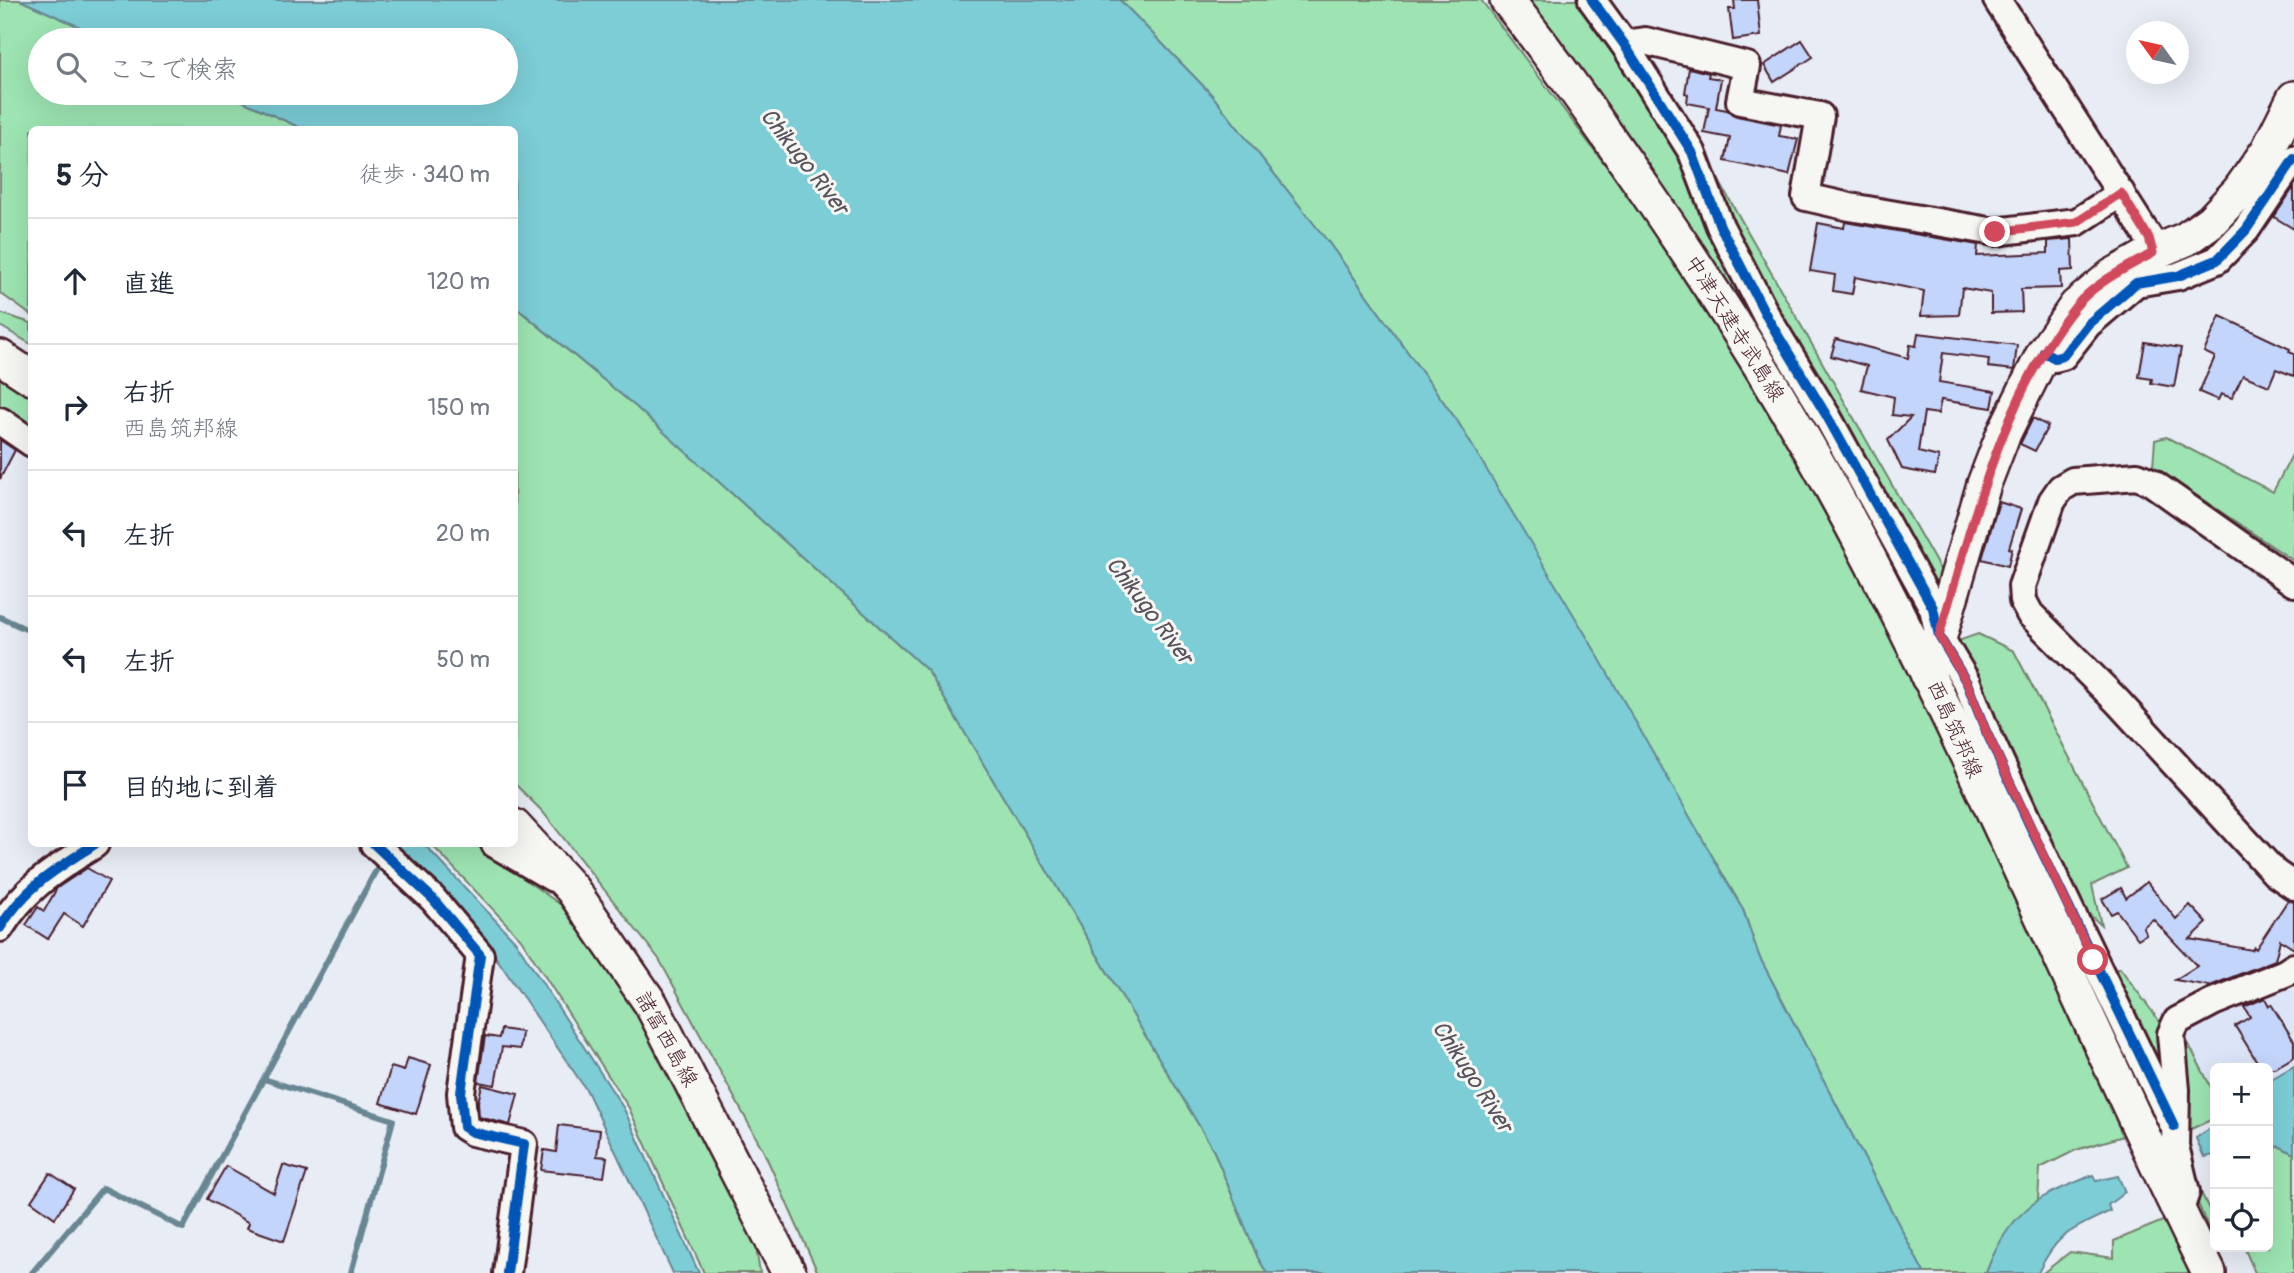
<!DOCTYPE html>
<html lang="ja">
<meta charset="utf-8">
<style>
:root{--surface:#fff;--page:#f6f6f7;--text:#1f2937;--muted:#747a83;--line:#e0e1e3}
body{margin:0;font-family:Pangolin,"Klee One",sans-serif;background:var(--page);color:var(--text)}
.controls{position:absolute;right:21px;bottom:21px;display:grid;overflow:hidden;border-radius:10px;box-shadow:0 7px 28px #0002}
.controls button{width:63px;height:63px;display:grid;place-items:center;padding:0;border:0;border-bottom:2px solid var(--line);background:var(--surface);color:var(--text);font:35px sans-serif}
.compass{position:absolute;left:2126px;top:21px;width:63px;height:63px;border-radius:50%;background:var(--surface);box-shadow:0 7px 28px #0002;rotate:303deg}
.stop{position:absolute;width:21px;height:21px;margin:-16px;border:5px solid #d1495b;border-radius:50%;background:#fff}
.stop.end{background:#d1495b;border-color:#fff;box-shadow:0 2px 7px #0008}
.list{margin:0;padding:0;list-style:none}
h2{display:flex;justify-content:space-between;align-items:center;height:91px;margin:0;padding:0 28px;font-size:30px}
h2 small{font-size:23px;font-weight:400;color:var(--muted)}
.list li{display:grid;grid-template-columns:46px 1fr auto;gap:21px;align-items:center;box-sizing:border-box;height:126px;padding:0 28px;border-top:2px solid var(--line)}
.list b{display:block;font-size:26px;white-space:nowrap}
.list p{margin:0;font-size:23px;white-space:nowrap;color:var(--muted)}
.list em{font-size:23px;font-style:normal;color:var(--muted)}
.icon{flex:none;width:38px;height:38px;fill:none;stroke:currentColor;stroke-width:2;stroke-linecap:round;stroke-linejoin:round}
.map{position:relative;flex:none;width:2294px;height:1273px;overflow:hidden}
.search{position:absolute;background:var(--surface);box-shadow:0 7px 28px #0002;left:28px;top:28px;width:490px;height:77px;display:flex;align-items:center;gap:18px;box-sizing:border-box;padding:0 24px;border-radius:38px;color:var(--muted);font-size:26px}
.panel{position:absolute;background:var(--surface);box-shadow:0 7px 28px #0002;left:28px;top:126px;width:490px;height:721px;border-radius:10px}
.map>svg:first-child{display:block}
.built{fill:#dce5f7}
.green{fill:#9de4b2;stroke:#74826e;stroke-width:2}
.water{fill:#7ccdd6;stroke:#688792;stroke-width:2}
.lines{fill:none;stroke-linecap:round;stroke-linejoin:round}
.stream{stroke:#688792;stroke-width:6}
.building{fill:#c3d5fb;stroke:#4a1f2b;stroke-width:2}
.minor-casing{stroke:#4a1f2b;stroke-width:32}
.major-casing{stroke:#4a1f2b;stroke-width:38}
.minor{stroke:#f6f6f2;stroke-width:26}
.major{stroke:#f6f6f2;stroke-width:33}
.cycleway-casing{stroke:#f6f6f2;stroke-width:15}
.cycleway{stroke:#0057b8;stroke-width:10}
.route{stroke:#d1495b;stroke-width:9}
.labels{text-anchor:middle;stroke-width:6;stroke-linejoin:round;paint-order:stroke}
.street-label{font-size:21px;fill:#4a1f2b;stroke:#f6f6f2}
.water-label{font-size:23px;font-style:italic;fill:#59535e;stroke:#f6f6f2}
</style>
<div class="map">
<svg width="2294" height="1273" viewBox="0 0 2294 1273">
<rect width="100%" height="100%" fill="#e7ecf5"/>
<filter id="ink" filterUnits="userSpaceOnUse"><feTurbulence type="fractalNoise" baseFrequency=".0143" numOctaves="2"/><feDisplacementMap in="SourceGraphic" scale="14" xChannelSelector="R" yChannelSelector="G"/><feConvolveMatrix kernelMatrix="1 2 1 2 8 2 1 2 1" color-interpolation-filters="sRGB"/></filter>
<g filter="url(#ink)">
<polygon class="built" points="2288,979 2294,991 2294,1066 2268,1081 2268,1068 2215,1068 2215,1095 2184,1035 2239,998"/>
<g class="green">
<polygon points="0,0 20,0 109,40 40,40 40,93 225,93 303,129 32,130 31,315 0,293"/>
<path d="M 1120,0 L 1481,0 L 1681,265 L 1823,497 L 2008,871 L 2130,1134 L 2076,1150 L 2040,1168 L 2038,1200 C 2014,1223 1997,1242 1986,1273 L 1924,1273 L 1759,956 L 1743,909 L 1458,422 L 1329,243 L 1211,94 Z"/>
<polygon points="1524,0 1580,0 1687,156 1927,613 1918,632"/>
<polygon points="1719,181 1942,573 1936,598 1743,259"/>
<polygon points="514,306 635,406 928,671 1213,1149 1258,1258 1267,1273 818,1273 764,1152 659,959 542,811 515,784"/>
<polygon points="0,313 31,323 31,344 0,326"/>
<polygon points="0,374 31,394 31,433 0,413"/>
<polygon points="2166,437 2273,492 2294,451 2294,561 2153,466 2155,440"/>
<polygon points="1978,634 2014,651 2127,868 2092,885 2101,925 2081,907 1958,641"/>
<polygon points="431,844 475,844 561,905 638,1015 755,1241 760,1273 704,1273 629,1108 521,939"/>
<polygon points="2120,968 2160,1022 2166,1092 2107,973"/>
<polygon points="2184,1035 2215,1095 2215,1118 2189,1130 2180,1052"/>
<polygon points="2279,1146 2294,1154 2294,1273 2255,1273 2244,1247 2268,1247 2268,1150"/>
<polygon points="2182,1152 2215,1222 2215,1243 2184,1171"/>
<polygon points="2170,1218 2195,1273 2043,1273 2070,1252 2114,1258 2114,1241"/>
</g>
<g class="water">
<polygon points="20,0 1120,0 1211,94 1329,243 1458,422 1590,642 1743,910 1759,956 1924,1273 1267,1273 1258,1258 1213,1149 928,671 635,406 515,306 514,130 303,129 225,93 506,93 506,40 109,40"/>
<polygon points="395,844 424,844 516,942 624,1109 699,1273 673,1273 587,1091 491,950 440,887"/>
<polygon points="2294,1066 2294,1154 2279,1146 2268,1150 2268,1081"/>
<polygon points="2215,1125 2215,1155 2204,1157 2196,1138"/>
<path d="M 2093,1175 L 2096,1181 L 2118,1176 L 2125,1192 L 2108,1205 L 2110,1211 C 2072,1230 2057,1232 2038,1273 L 1986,1273 C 1996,1245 2012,1218 2037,1201 C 2053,1190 2075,1183 2093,1175 Z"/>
</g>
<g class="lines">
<g class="stream">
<polyline points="0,617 32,632"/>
<polyline points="264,1079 393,1120 351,1273"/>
<polyline points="32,1273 103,1188 183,1228 380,863"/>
</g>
</g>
<g class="building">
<polygon points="1734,0 1757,0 1761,36 1733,40 1729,9 1735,9"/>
<polygon points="1802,40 1813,57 1774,82 1764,65"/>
<polygon points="1689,68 1709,73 1708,77 1721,79 1716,108 1727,110 1737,116 1781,125 1779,136 1798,139 1789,175 1725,161 1730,138 1704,133 1709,107 1687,103 1688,94 1685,93"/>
<polygon points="2294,187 2294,229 2274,217"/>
<polygon points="1845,222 1978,245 1977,256 2048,253 2048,241 2072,239 2073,270 2060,271 2061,288 2021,289 2022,312 1991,313 1991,293 1962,288 1959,315 1921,316 1924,291 1855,277 1852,294 1833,291 1835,275 1810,271 1818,223 1844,228"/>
<polygon points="2220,316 2290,349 2289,352 2294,354 2294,376 2276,369 2269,386 2243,375 2232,398 2221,394 2218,400 2199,392 2215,357 2204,352"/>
<polygon points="1918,333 2017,345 2014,370 1988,367 1989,359 1943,353 1939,382 1995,391 1992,408 1941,400 1938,414 1924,412 1918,452 1939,457 1935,475 1902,469 1888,440 1911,417 1892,415 1894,397 1861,389 1867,366 1831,356 1836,339 1908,358 1910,345 1916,346"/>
<polygon points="2145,342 2181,348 2174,387 2151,383 2152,379 2139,377"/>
<polygon points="2033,418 2048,426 2035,451 2020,444"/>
<polygon points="0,440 15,450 0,479"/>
<polygon points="1999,502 2021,509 2009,548 2012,549 2008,566 1982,559"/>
<polygon points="87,868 109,881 83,926 64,914 48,939 26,925 38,907 44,911 57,888"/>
<polygon points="2147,882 2176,919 2190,905 2207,923 2190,939 2252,950 2254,947 2256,949 2288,900 2294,902 2294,949 2280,940 2275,960 2210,986 2175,980 2197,966 2153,919 2143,927 2146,934 2138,939 2117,911 2111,914 2102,899 2121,888 2126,898"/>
<polygon points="2265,998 2269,1006 2271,1004 2294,1041 2294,1057 2275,1068 2261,1068 2235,1026 2250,1017 2244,1007"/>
<polygon points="501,1029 522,1032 520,1049 502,1047 495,1085 478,1082 485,1036 499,1038"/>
<polygon points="408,1058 431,1065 416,1114 380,1103 391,1067 404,1071"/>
<polygon points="482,1085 518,1094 510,1125 479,1117 478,1102"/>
<polygon points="559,1125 600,1130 597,1156 607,1157 604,1177 541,1170 544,1150 556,1152"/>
<polygon points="283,1165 307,1172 284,1241 247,1228 249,1223 207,1199 226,1166 274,1193"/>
<polygon points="50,1173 74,1189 55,1218 31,1201"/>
</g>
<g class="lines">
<defs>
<g id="minor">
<polyline points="1592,0 1624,44 1692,152 1720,226 1768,319 1828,418 1933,608 1939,636 1967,683 1985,729 2034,835 2174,1126"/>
<polyline points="1997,0 2149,238 2153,253"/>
<polyline points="1624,44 1645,41 1747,66 1740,101 1820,116 1806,197 1850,207 1995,232 2077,222 2121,193"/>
<polyline points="2044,352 2055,358 2063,356 2088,324 2136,283 2178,276 2217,260 2246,230 2294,159"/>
<polyline points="0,421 32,443"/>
<polyline points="2294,583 2151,482 2137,476 2073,481 2061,488 2052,501 2022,586 2023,601 2030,614 2117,701 2275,873 2294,886"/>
<polyline points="374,844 433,899 480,955 461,1093 464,1127 472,1132 524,1144 507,1273"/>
<polyline points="495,844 553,878"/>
<path d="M 0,928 C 26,886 55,870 95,844"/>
<polyline points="2179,1213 2186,1192 2175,1146 2176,1090 2171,1034 2177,1021 2213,1002 2285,973 2294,967"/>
</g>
<g id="major">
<path d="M 1507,0 C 1556,61 1600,125 1645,190 C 1711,286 1775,385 1831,487 C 1971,742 2080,1013 2209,1273"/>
<polyline points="0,357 32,378"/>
<polyline points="1928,677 1984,484 2003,435 2044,352 2076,306 2112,276 2153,253 2186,239 2211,221 2239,191 2268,150 2294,98"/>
<polyline points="514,826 572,889 651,1004 789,1273"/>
</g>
</defs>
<use href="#minor" class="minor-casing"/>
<use href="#major" class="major-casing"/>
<use href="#minor" class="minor"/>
<use href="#major" class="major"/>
<defs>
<g id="cycleway">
<polyline points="1592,0 1624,44 1692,152 1720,226 1768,319 1828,418 1933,608 1939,636 1967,683 1985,729 2034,835 2174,1126"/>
<polyline points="2044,352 2055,358 2063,356 2088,324 2136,283 2178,276 2217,260 2246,230 2294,159"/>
<polyline points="374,844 433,899 480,955 461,1093 464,1127 472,1132 524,1144 507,1273"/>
<path d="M 0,928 C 26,886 55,870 95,844"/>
</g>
</defs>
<use href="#cycleway" class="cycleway-casing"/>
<use href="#cycleway" class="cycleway"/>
</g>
</g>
<g class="lines" filter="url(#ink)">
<path class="route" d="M 1995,232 L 2077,222 L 2121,193 L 2149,238 L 2153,253 C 2126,268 2094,283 2075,307 C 2001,399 1972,526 1939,636 L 1967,683 L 1985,729 L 2093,960"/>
</g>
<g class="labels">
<g class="street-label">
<text transform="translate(1735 328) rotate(58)" y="7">中津天建寺武島線</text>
<text transform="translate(1955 729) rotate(66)" y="7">西島筑邦線</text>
<text transform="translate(667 1039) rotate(61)" y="7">諸富西島線</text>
</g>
<g class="water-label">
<text transform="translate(805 161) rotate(52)" y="8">Chikugo River</text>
<text transform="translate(1150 610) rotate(53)" y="8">Chikugo River</text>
<text transform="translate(1473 1076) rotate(57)" y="8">Chikugo River</text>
</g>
</g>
</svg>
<div class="controls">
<button>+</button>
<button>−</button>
<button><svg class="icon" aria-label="locate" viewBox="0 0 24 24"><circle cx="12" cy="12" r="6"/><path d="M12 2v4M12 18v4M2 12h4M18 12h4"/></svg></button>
</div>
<svg class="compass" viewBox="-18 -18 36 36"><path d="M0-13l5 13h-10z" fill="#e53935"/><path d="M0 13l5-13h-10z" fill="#747a83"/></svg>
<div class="stop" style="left:2093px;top:960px"></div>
<div class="stop end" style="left:1995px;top:232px"></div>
<div class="search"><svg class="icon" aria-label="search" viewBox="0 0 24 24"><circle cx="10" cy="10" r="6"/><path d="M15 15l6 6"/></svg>ここで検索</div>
<section class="panel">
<h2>5 分<small>徒歩 · 340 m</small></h2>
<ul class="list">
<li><svg class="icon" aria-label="ahead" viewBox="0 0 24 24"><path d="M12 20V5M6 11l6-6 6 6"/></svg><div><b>直進</b></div><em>120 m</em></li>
<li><svg class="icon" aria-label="right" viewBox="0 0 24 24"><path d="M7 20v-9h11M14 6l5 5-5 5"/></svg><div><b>右折</b><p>西島筑邦線</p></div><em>150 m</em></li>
<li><svg class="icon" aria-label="left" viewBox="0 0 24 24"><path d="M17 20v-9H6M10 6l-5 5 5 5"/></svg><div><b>左折</b></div><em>20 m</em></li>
<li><svg class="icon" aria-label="left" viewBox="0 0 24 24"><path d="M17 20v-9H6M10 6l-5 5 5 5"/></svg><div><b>左折</b></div><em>50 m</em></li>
<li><svg class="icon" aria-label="arrive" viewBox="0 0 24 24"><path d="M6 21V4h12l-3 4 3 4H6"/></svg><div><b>目的地に到着</b></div></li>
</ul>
</section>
</div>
